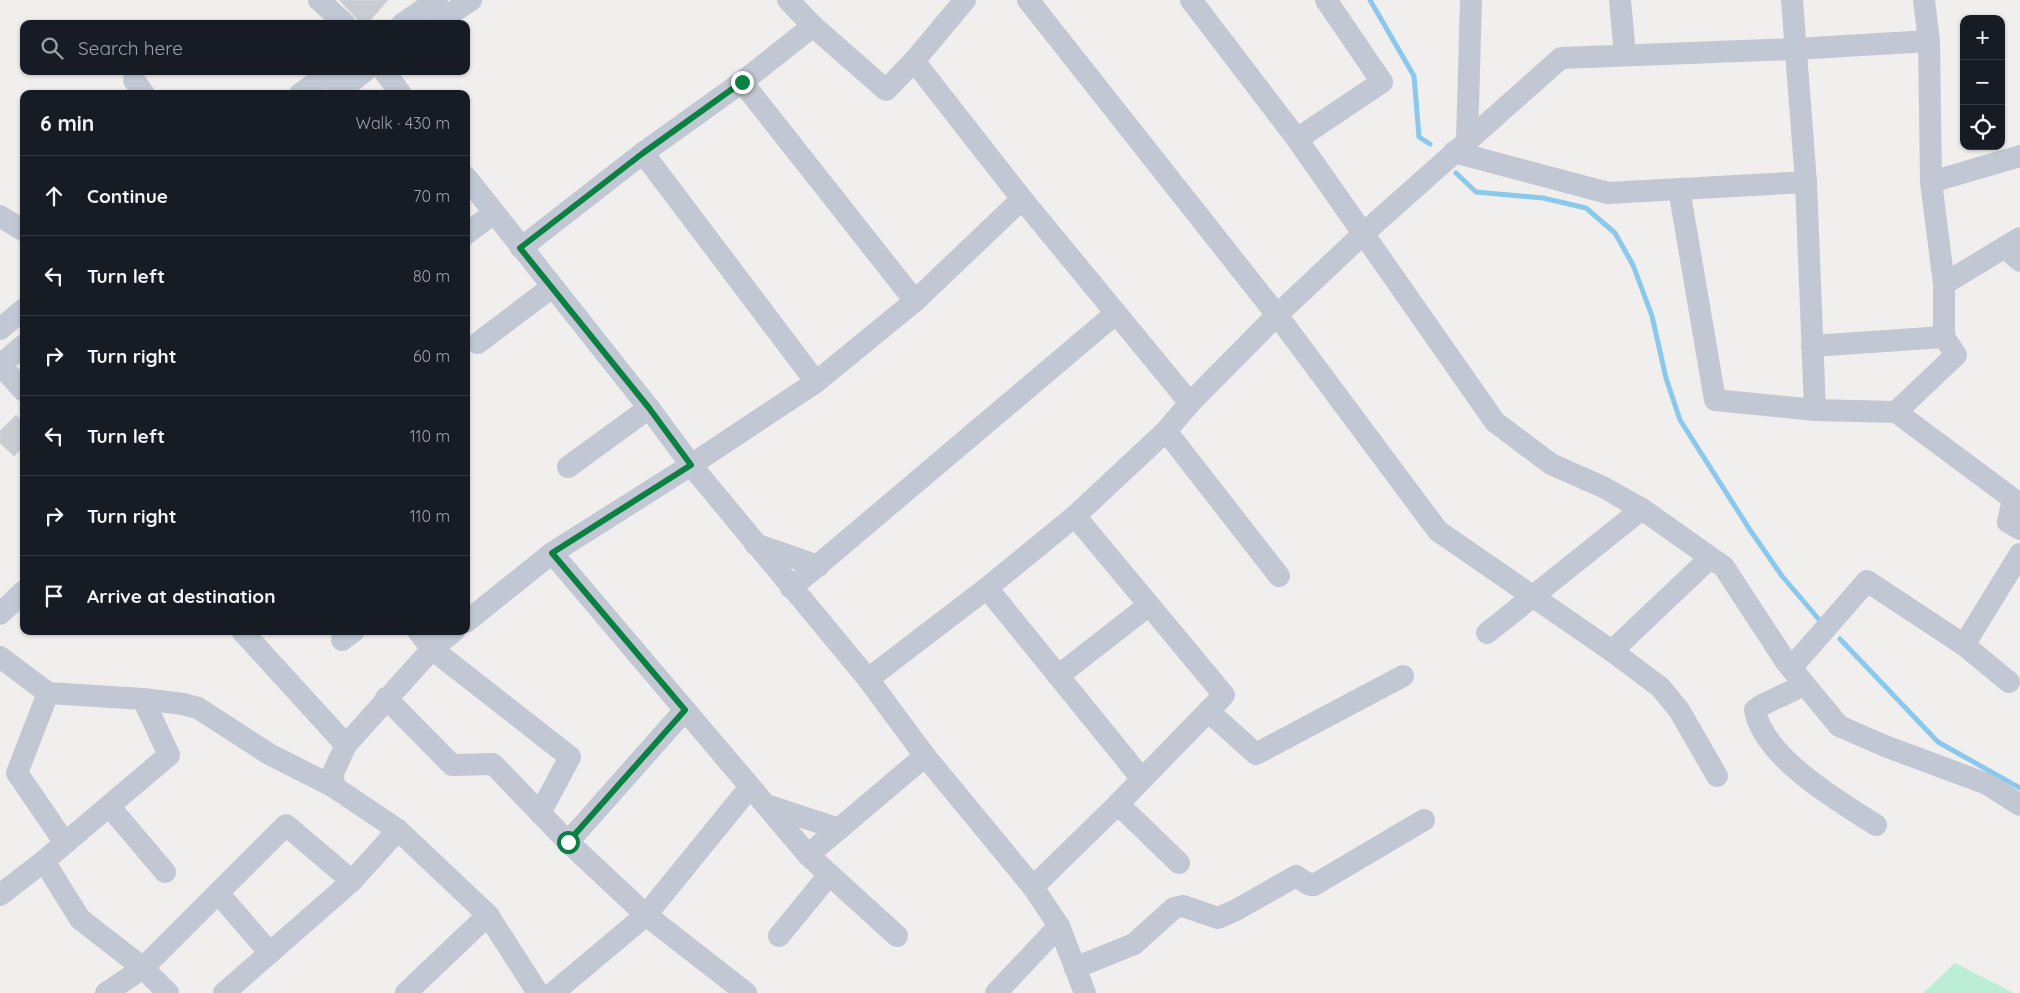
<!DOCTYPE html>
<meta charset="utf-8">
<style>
:root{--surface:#171b24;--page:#20242c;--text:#f1f3f6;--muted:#9ea1a6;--line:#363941}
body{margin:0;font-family:Quicksand,sans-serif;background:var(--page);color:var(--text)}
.controls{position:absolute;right:15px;top:15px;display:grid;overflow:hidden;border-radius:10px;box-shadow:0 1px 4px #0004}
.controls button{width:45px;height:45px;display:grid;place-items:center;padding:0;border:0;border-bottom:1px solid var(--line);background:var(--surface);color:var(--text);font:25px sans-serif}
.stop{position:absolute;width:15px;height:15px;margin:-11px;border:4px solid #0b8043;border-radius:50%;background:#fff}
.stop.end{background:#0b8043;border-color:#fff;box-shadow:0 1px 5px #0008}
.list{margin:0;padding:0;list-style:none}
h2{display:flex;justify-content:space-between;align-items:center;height:65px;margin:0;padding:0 20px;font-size:21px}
h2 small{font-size:16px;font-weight:400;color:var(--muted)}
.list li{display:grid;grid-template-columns:32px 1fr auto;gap:15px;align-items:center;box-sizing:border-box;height:80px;padding:0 20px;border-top:1px solid var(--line)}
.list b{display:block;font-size:19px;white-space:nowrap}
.list em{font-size:16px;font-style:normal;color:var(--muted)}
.icon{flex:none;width:28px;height:28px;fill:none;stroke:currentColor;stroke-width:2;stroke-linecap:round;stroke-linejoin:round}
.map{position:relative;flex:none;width:2020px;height:993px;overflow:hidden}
.search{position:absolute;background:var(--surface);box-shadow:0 1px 4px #0004;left:20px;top:20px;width:450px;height:55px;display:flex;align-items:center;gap:12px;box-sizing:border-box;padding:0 18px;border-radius:10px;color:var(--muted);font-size:19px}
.panel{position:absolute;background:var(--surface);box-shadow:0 1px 4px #0004;left:20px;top:90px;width:450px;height:545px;border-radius:10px}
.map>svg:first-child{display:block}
.green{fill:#bceed7}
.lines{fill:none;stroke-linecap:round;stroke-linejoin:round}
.stream{stroke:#8ac9eb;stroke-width:5}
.building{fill:#caccd4;stroke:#d2d3da}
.minor{stroke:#c2c8d3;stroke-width:22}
.route{stroke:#0b8043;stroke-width:6}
</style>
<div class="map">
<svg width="2020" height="993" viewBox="0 0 2020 993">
<rect width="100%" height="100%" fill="#f1eeee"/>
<polygon class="green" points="1955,963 2014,993 1923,993"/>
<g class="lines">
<g class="stream">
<polyline points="1370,0 1414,76 1419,137 1430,144"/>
<polyline points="1456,173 1476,192 1543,198 1586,208 1615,233 1633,265 1652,316 1666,378 1680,420 1750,530 1782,576 1822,623"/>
<polyline points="1840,639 1938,742 2020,788"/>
</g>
</g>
<g class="building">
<polygon points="339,0 388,0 367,24 362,24"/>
<polygon points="16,415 24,423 24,446 14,456 0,443 0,431"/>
</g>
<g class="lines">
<g class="minor">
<polyline points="319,0 345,24"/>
<polyline points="788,0 813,26 886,90 914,61 965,0"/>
<polyline points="1028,0 1277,315 1438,531 1612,651 1660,687 1679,710 1717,776"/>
<polyline points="1191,0 1297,139 1495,422 1551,464 1603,487 1642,509 1724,567 1786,662 1839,726 1885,746 1987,784 2020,805"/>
<polyline points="1620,0 1625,55"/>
<polyline points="1792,0 1806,182 1815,410"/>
<polyline points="1924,0 1929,41 1931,182 1944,284 1944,337 1956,355 1896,412 2013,499 2008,522 2020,529"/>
<polyline points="402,24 437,0"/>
<polyline points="435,24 471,0"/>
<polyline points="914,61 1022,199 1190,403"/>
<polyline points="384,71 401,94"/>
<polyline points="134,80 144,94"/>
<polyline points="742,82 915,301"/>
<polyline points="300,94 332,71"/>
<polyline points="336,94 365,71"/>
<polyline points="1297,139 1382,82 1326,0"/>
<polyline points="1467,141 1471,0"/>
<polyline points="1454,152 1608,193 1806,182"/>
<polyline points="643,153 816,382"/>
<polyline points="466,177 649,408 691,465 868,679 925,756 1033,887 1059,926 1085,993"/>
<polyline points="1931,182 2020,156"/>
<polyline points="1679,189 1715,400 1815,410 1896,412"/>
<polyline points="0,216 24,231"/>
<polyline points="466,234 494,213"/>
<polyline points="2005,247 2020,261"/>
<polyline points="521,248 643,153 742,82 813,26"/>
<polyline points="1944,284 2020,238"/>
<polyline points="0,329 24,309"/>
<polyline points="478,343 552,287"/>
<polyline points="1812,346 1944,337"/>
<polyline points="0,365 24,391"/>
<polyline points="0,365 24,345"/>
<polyline points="1166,431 1279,576"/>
<polyline points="568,467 649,408"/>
<polyline points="755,544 818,566"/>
<polyline points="552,553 808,855 897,936"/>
<polyline points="791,588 1115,314"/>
<polyline points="987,588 1142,779"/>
<polyline points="0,614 24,591"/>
<polyline points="466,622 552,553 691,465 816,382 915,301 1022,199"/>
<polyline points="242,631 346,745"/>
<polyline points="418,631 432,649 570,757 540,813"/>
<polyline points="1487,633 1642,509"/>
<polyline points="342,640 354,631"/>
<polyline points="1964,645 2020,554"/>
<polyline points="1612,651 1710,558"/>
<polyline points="0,657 48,693 143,699 183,704 198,708 269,754 334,787 398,830 488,915 538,993"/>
<polyline points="1791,668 1867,581 1964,645 2009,682"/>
<polyline points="1058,676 1149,605"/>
<polyline points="868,679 987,588 1075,516 1166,431 1190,403 1277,315 1364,233 1561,58 1795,49 1929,41"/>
<path d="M 1804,685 L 1762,705 L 1755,710 C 1763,757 1838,801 1876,825"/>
<polyline points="48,693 17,773 65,843"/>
<polyline points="386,698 452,765 493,764 568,842 646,915 746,993"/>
<polyline points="1208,711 1256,754 1403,676"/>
<polyline points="334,787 333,773 346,745 432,649 454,631"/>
<polyline points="1118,804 1179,863"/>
<polyline points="766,805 839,829"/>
<polyline points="109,806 165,872"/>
<polyline points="568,842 685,710"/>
<polyline points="808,855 925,756"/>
<polyline points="44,861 80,919 143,968 168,993"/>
<polyline points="1033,887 1118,804 1224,695 1075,516"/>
<polyline points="218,893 270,953"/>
<polyline points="0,895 44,861 169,755 143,699"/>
<polyline points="779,936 829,875"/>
<polyline points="1075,968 1134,944 1174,908 1183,906 1218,918 1236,910 1296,876 1310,885 1314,885 1424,820"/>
<polyline points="106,993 143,968 286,825 352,881"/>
<polyline points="224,993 352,881 398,830"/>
<polyline points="406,993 488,915"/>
<polyline points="553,993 646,915 750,787"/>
<polyline points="996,993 1059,926"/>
</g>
</g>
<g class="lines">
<polyline class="route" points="568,842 685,710 552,553 691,465 649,408 520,248 643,153 742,82"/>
</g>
</svg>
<div class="controls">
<button>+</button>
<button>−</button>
<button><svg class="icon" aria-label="locate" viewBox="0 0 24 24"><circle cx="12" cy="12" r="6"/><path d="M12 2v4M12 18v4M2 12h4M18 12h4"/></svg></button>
</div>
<div class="stop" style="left:568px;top:842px"></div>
<div class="stop end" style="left:742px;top:82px"></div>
<div class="search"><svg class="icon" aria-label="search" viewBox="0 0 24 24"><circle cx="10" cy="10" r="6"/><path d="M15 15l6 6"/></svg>Search here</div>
<section class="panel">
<h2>6 min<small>Walk · 430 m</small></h2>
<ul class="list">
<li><svg class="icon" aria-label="ahead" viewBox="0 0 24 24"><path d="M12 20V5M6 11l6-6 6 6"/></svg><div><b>Continue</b></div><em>70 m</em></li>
<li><svg class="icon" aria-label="left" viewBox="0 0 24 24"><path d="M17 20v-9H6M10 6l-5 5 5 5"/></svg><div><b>Turn left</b></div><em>80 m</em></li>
<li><svg class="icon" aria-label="right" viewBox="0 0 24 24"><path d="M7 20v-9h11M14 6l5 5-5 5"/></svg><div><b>Turn right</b></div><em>60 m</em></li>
<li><svg class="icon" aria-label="left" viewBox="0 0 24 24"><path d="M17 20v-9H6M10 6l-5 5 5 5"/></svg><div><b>Turn left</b></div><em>110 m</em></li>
<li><svg class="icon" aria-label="right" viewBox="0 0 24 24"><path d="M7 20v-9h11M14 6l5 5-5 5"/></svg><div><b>Turn right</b></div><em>110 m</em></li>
<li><svg class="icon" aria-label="arrive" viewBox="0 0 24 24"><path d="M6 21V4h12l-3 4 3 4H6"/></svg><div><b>Arrive at destination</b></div></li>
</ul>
</section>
</div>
